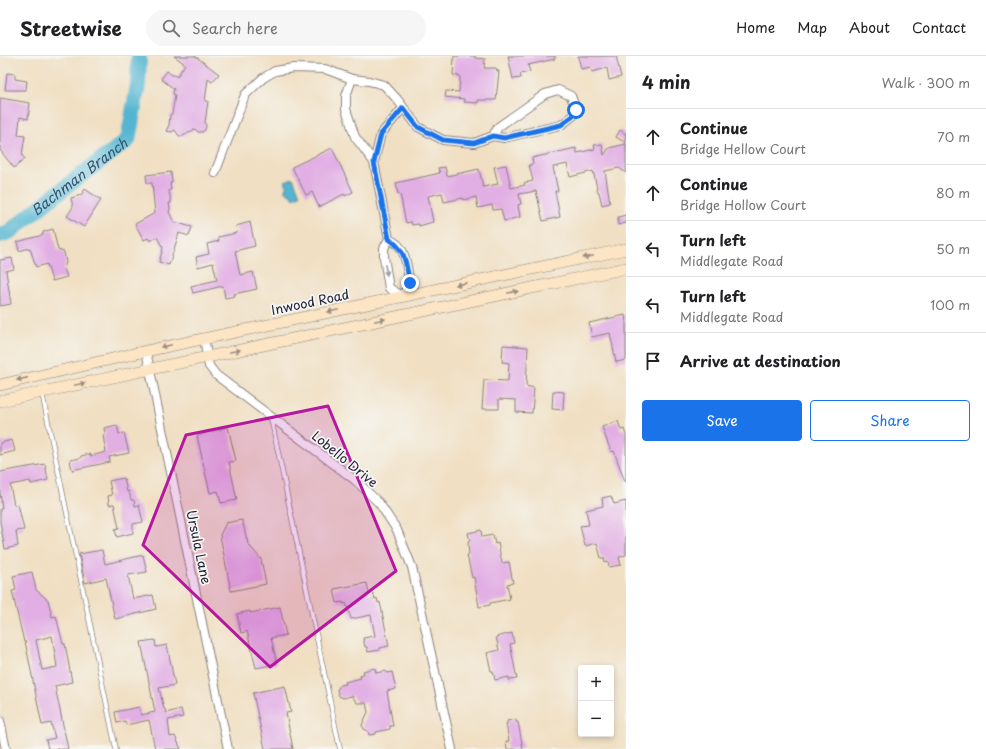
<!DOCTYPE html>
<meta charset="utf-8">
<style>
:root{--surface:#fff;--page:#f6f6f6;--text:#202124;--muted:#757577;--line:#e0e0e0;--accent:#1a73e8}
body{margin:0;font-family:"Playpen Sans",sans-serif;background:var(--page);color:var(--text)}
.controls{position:absolute;right:12px;bottom:12px;display:grid;overflow:hidden;border-radius:4px;box-shadow:0 2px 6px #0003}
.controls button{width:36px;height:36px;display:grid;place-items:center;padding:0;border:0;border-bottom:1px solid var(--line);background:var(--surface);color:var(--text);font:20px sans-serif}
.stop{position:absolute;width:12px;height:12px;margin:-9px;border:3px solid #1a73e8;border-radius:50%;background:#fff}
.stop.end{background:#1a73e8;border-color:#fff;box-shadow:0 1px 4px #0008}
.list{margin:0;padding:0;list-style:none}
h2{display:flex;justify-content:space-between;align-items:center;height:52px;margin:0;padding:0 16px;font-size:17px}
h2 small{font-size:13px;font-weight:400;color:var(--muted)}
.list li{display:grid;grid-template-columns:26px 1fr auto;gap:12px;align-items:center;box-sizing:border-box;height:56px;padding:0 16px;border-top:1px solid var(--line)}
.list b{display:block;font-size:15px;white-space:nowrap}
.list p{margin:0;font-size:13px;white-space:nowrap;color:var(--muted)}
.list em{font-size:13px;font-style:normal;color:var(--muted)}
.actions{display:flex;gap:8px;padding:12px 16px}
.actions a{flex:1;padding:9px 0;border:1px solid var(--accent);border-radius:4px;text-align:center;font-size:14px;color:var(--accent)}
.actions .main{background:var(--accent);color:#fff}
.icon{flex:none;width:22px;height:22px;fill:none;stroke:currentColor;stroke-width:2;stroke-linecap:round;stroke-linejoin:round}
.map{position:relative;flex:none;width:626px;height:693px;overflow:hidden}
header{display:flex;align-items:center;gap:24px;box-sizing:border-box;height:56px;padding:0 20px;background:var(--surface);border-bottom:1px solid var(--line)}
header strong{font-size:19px}
nav{display:flex;gap:22px;margin-inline-start:auto;font-size:14px}
.search{width:280px;height:36px;background:var(--page);display:flex;align-items:center;gap:10px;box-sizing:border-box;padding:0 14px;border-radius:22px;color:var(--muted);font-size:15px}
main{display:flex}
aside{flex:1;background:var(--surface)}
.map>svg:first-child{display:block}
.water{fill:#53b5d1;stroke:#3a6c86}
.lines{fill:none;stroke-linecap:round;stroke-linejoin:round}
.river{stroke:#53b5d1;stroke-width:16}
.building{fill:#e2afe4;fill-rule:evenodd}
.lane-casing{stroke:#89807e;stroke-width:5.5}
.street-casing{stroke:#89807e;stroke-width:10}
.secondary-casing{stroke:#89807e;stroke-width:12}
.lane{stroke:#fff;stroke-width:4}
.street{stroke:#fff;stroke-width:8}
.secondary{stroke:#fce5c4;stroke-width:11}
.oneway{fill:#9a8d86}
.oneway2{fill:#9c9ca7}
.route{stroke:#1a73e8;stroke-width:5}
.marked{fill:#b5179e;fill-opacity:0.2;stroke:#b5179e;stroke-width:3;stroke-linejoin:round}
.labels{text-anchor:middle;stroke-width:3.5;stroke-linejoin:round;paint-order:stroke}
.street-label{font-size:13px;fill:#22223b;stroke:#f6f6f2}
.water-label{font-size:14px;font-style:italic;fill:#335570;stroke:#f6f6f2}
</style>
<header>
<strong>Streetwise</strong>
<div class="search"><svg class="icon" aria-label="search" viewBox="0 0 24 24"><circle cx="10" cy="10" r="6"/><path d="M15 15l6 6"/></svg>Search here</div>
<nav><a>Home</a><a>Map</a><a>About</a><a>Contact</a></nav>
</header>
<main>
<div class="map">
<svg width="626" height="693" viewBox="0 0 626 693">
<rect width="100%" height="100%" fill="#f6f6f2"/>
<filter id="ink" filterUnits="userSpaceOnUse"><feTurbulence type="fractalNoise" baseFrequency=".025" numOctaves="2"/><feDisplacementMap in="SourceGraphic" scale="8" xChannelSelector="R" yChannelSelector="G"/><feConvolveMatrix kernelMatrix="1 2 1 2 8 2 1 2 1" color-interpolation-filters="sRGB"/></filter>
<filter id="wash" filterUnits="userSpaceOnUse"><feTurbulence type="fractalNoise" baseFrequency=".012" numOctaves="4" result="noise"/><feDisplacementMap in="SourceGraphic" scale="16" xChannelSelector="R" yChannelSelector="G"/><feGaussianBlur stdDeviation="0.9" result="paint"/><feColorMatrix in="noise" values="0 0 0 0 0 0 0 0 0 0 0 0 0 0 0 0 0 1.4 0 .05"/><feComposite in="paint" operator="in"/></filter>
<g filter="url(#wash)">
<rect width="100%" height="100%" fill="#f0dfc2"/>
<polygon class="water" points="293,122 300,139 293,142 291,138 285,136 285,133 287,130 285,125"/>
<g class="lines">
<path class="river" id="s1" d="M 0,179 L 9,176 L 68,129 L 128,84 L 138,29 L 139,0"/>
</g>
<g id="blocks">
<g class="building">
<polygon points="174,0 195,0 219,18 212,26 208,23 205,45 208,45 205,67 206,70 205,74 202,76 198,76 195,73 183,80 179,80 175,74 172,76 166,75 169,69 170,59 172,58 175,39 173,38 174,33 161,23 167,15 172,19 174,19 177,21 185,8"/>
<polygon points="454,0 475,0 475,2 485,3 484,12 496,12 497,15 499,15 496,44 478,44 478,47 464,46 464,43 445,41 446,35 459,36 460,20 453,19"/>
<polygon points="508,0 555,0 555,3 528,9 530,16 520,18 521,22 513,23"/>
<polygon points="578,0 616,0 621,21 609,24 607,12 592,16 591,11 581,13"/>
<polygon points="7,17 15,18 15,23 27,25 26,34 5,34"/>
<polygon points="0,42 30,47 28,63 20,61 18,79 25,80 22,99 25,103 14,112 0,94"/>
<polygon points="620,74 626,78 626,87 616,81"/>
<polygon points="602,88 604,99 609,92 626,88 626,117 619,112 605,115 610,147 602,149 599,136 598,136 593,115 570,121 567,108 553,111 558,135 555,135 560,161 543,165 536,135 519,138 521,148 518,149 520,161 504,165 501,153 493,154 492,149 478,152 476,141 463,144 463,142 444,146 442,137 428,140 433,166 419,170 419,168 412,169 411,166 406,167 400,138 398,138 396,127 440,117 438,112 445,111 447,120 479,113 483,131 498,128 494,111 506,109 511,132 525,129 524,127 533,125 529,109 533,108 532,102 576,92 577,97 595,93 594,89"/>
<polygon points="332,92 353,136 345,140 344,138 319,151 312,136 306,139 292,111"/>
<polygon points="171,116 172,127 170,127 171,134 169,134 171,147 169,147 170,153 169,156 174,166 192,171 189,180 179,177 169,209 159,206 163,192 157,181 150,185 148,182 144,184 135,168 155,157 152,127 147,127 146,119"/>
<polygon points="85,133 101,144 84,171 67,160 73,151 71,142 81,139"/>
<polygon points="626,159 626,167 618,169 618,161"/>
<polygon points="250,166 255,190 235,195 240,219 253,216 257,233 234,238 235,240 225,242 223,230 193,237 191,230 217,224 213,207 198,211 196,201 209,198 207,188 219,185 218,181 237,177 236,170"/>
<polygon points="53,173 58,194 64,196 66,206 64,213 67,221 52,225 47,208 36,211 30,192 19,195 17,186 43,179 43,176"/>
<polygon points="12,202 14,213 6,215 11,248 0,250 0,204"/>
<polygon points="625,259 626,266 626,304 616,306 610,277 592,281 589,267"/>
<polygon points="503,289 528,291 526,330 534,332 532,357 516,356 516,344 499,343 499,353 482,353 484,324 508,325 509,307 502,306"/>
<polygon points="553,335 564,336 563,354 552,353"/>
<polygon points="618,365 621,374 624,373 626,379 626,425 625,426 614,395 611,396 602,371"/>
<polygon points="117,369 119,378 124,377 129,397 109,401 110,406 72,414 70,404 81,402 81,400 90,398 91,400 106,396 103,380 105,379 104,372"/>
<polygon points="228,371 236,405 229,406 237,444 221,447 218,435 210,437 197,380"/>
<polygon points="12,384 15,395 0,399 0,387"/>
<polygon points="45,408 48,424 31,428 30,425 10,429 14,449 18,448 24,474 16,475 18,490 5,493 0,466 0,453 2,452 0,436 0,416"/>
<polygon points="124,422 127,436 129,435 131,444 134,444 135,450 139,449 143,466 133,468 133,477 117,481 115,473 119,472 114,448 109,449 108,440 112,439 109,425"/>
<polygon points="611,440 614,448 626,445 626,499 619,501 621,509 609,511 608,506 605,507 604,502 601,502 597,487 585,490 580,470 589,469 586,454 603,450 602,442"/>
<polygon points="242,464 248,488 261,503 266,528 231,535 220,479 226,467"/>
<polygon points="481,474 482,481 493,479 495,488 498,487 502,507 509,506 513,527 507,528 510,543 490,547 490,549 479,551 474,521 472,522 467,499 469,499 468,486 470,485 468,477"/>
<polygon points="102,494 105,508 143,499 147,516 128,519 133,543 153,539 156,553 115,563 106,522 85,527 79,498"/>
<path d="M 32,516 L 36,534 L 48,544 L 52,561 L 56,560 L 63,588 L 65,588 L 72,626 L 55,630 L 68,693 L 48,693 L 46,684 L 55,682 L 51,667 L 42,669 L 25,585 L 24,586 L 12,535 L 16,534 L 13,520 ZM 52,580 L 57,611 L 42,614 L 36,584 Z"/>
<polygon points="367,527 369,538 373,537 375,543 377,542 378,547 380,546 389,590 380,592 380,594 368,596 367,591 365,591 363,582 375,580 371,559 351,563 346,547 343,548 343,546 337,547 334,533"/>
<polygon points="280,551 286,579 271,582 277,608 256,612 247,575 241,577 237,558 250,555 250,557"/>
<polygon points="512,577 514,587 510,588 517,623 509,624 509,621 495,624 493,615 491,615 487,597 499,594 496,581"/>
<polygon points="155,584 156,591 167,589 175,629 159,632 164,653 165,653 166,657 181,653 183,661 168,664 170,681 175,680 181,693 155,693 149,664 126,669 125,665 117,667 115,656 139,651 141,659 155,656 141,586"/>
<polygon points="375,612 376,617 385,615 388,617 392,616 396,633 387,635 393,670 390,670 390,673 376,676 376,678 369,679 368,675 364,673 362,669 368,656 366,647 357,647 352,640 343,642 339,640 337,634 340,629 346,628 345,626 361,622 360,619 364,618 363,615"/>
<polygon points="285,630 291,656 286,657 293,693 265,693 253,637"/>
<polygon points="516,663 516,666 518,666 523,693 507,693 506,685 509,685 506,668 507,668 507,665"/>
</g>
</g>
</g>
<g filter="url(#ink)">
<use href="#blocks" fill-opacity="0" stroke="#89807e" stroke-width="1"/>
<g class="lines">
<defs>
<g id="lane">
<polyline points="42,337 116,693"/>
<polyline points="271,362 340,693"/>
</g>
<g id="street">
<path d="M 352,23 L 346,40 L 346,53 L 355,81 L 374,106 L 389,183 L 384,192 L 384,201 L 389,232 L 402,240 L 410,227 C 407,216 407,199 399,190 C 397,187 392,185 389,183"/>
<polyline points="374,106 381,78 403,52"/>
<polyline points="215,117 245,39 263,22 275,15 293,12 325,13 352,23 369,25 384,29 397,43 418,71 443,84 474,87 493,80 504,82 561,69 573,60 576,54 571,40 558,34 545,38 498,71 493,80"/>
<polyline points="204,282 209,310 216,319 355,424 379,447 397,474 412,511 452,693"/>
<polyline points="146,295 228,693"/>
<polyline points="0,665 6,693"/>
</g>
<g id="secondary">
<polyline points="0,329 146,295 626,193"/>
<polyline points="0,345 626,212"/>
</g>
</defs>
<use href="#lane" class="lane-casing"/>
<use href="#street" class="street-casing"/>
<use href="#secondary" class="secondary-casing"/>
<use href="#lane" class="lane"/>
<use href="#street" class="street"/>
<use href="#secondary" class="secondary"/>
</g>
<defs><path id="oneway-solid" d="M-6-.8H1V-3.2L6.5 0L1 3.2V.8H-6Z"/></defs>
<g class="oneway">
<use href="#oneway-solid" transform="translate(588 201) rotate(168)"/>
<use href="#oneway-solid" transform="translate(461 228) rotate(168)"/>
<use href="#oneway-solid" transform="translate(513 236) rotate(-12)"/>
<use href="#oneway-solid" transform="translate(333 255) rotate(168)"/>
<use href="#oneway-solid" transform="translate(380 264) rotate(-12)"/>
<use href="#oneway-solid" transform="translate(166 290) rotate(168)"/>
<use href="#oneway-solid" transform="translate(235 295) rotate(-12)"/>
<use href="#oneway-solid" transform="translate(22 323) rotate(167)"/>
<use href="#oneway-solid" transform="translate(80 328) rotate(-12)"/>
</g>
<use class="oneway2" href="#oneway-solid" transform="translate(386 214) rotate(79)"/>
</g>
<g class="lines" filter="url(#ink)">
<path class="route" d="M 410,227 C 405,207 407,195 389,183 L 374,106 L 381,78 L 403,52 L 418,71 L 443,84 L 474,87 L 493,80 L 504,82 L 561,69 L 573,60 L 576,54"/>
</g>
<path class="marked" d="M 328,350 L 396,515 L 270,611 L 143,489 L 186,379 Z"/>
<g class="labels">
<g class="street-label">
<text transform="translate(310 246) rotate(-12)" y="5">Inwood Road</text>
<text transform="translate(345 403) rotate(39)" y="5">Lobello Drive</text>
<text transform="translate(199 491) rotate(78)" y="5">Ursula Lane</text>
</g>
<g class="water-label">
<text dy="5" stroke="none"><textPath href="#s1" startOffset="99">Bachman Branch</textPath></text>
</g>
</g>
</svg>
<div class="controls">
<button>+</button>
<button>−</button>
</div>
<div class="stop" style="left:576px;top:54px"></div>
<div class="stop end" style="left:410px;top:227px"></div>
</div>
<aside>
<h2>4 min<small>Walk · 300 m</small></h2>
<ul class="list">
<li><svg class="icon" aria-label="ahead" viewBox="0 0 24 24"><path d="M12 20V5M6 11l6-6 6 6"/></svg><div><b>Continue</b><p>Bridge Hellow Court</p></div><em>70 m</em></li>
<li><svg class="icon" aria-label="ahead" viewBox="0 0 24 24"><path d="M12 20V5M6 11l6-6 6 6"/></svg><div><b>Continue</b><p>Bridge Hollow Court</p></div><em>80 m</em></li>
<li><svg class="icon" aria-label="left" viewBox="0 0 24 24"><path d="M17 20v-9H6M10 6l-5 5 5 5"/></svg><div><b>Turn left</b><p>Middlegate Road</p></div><em>50 m</em></li>
<li><svg class="icon" aria-label="left" viewBox="0 0 24 24"><path d="M17 20v-9H6M10 6l-5 5 5 5"/></svg><div><b>Turn left</b><p>Middlegate Road</p></div><em>100 m</em></li>
<li><svg class="icon" aria-label="arrive" viewBox="0 0 24 24"><path d="M6 21V4h12l-3 4 3 4H6"/></svg><div><b>Arrive at destination</b></div></li>
</ul>
<div class="actions"><a class="main">Save</a><a>Share</a></div>
</aside>
</main>
